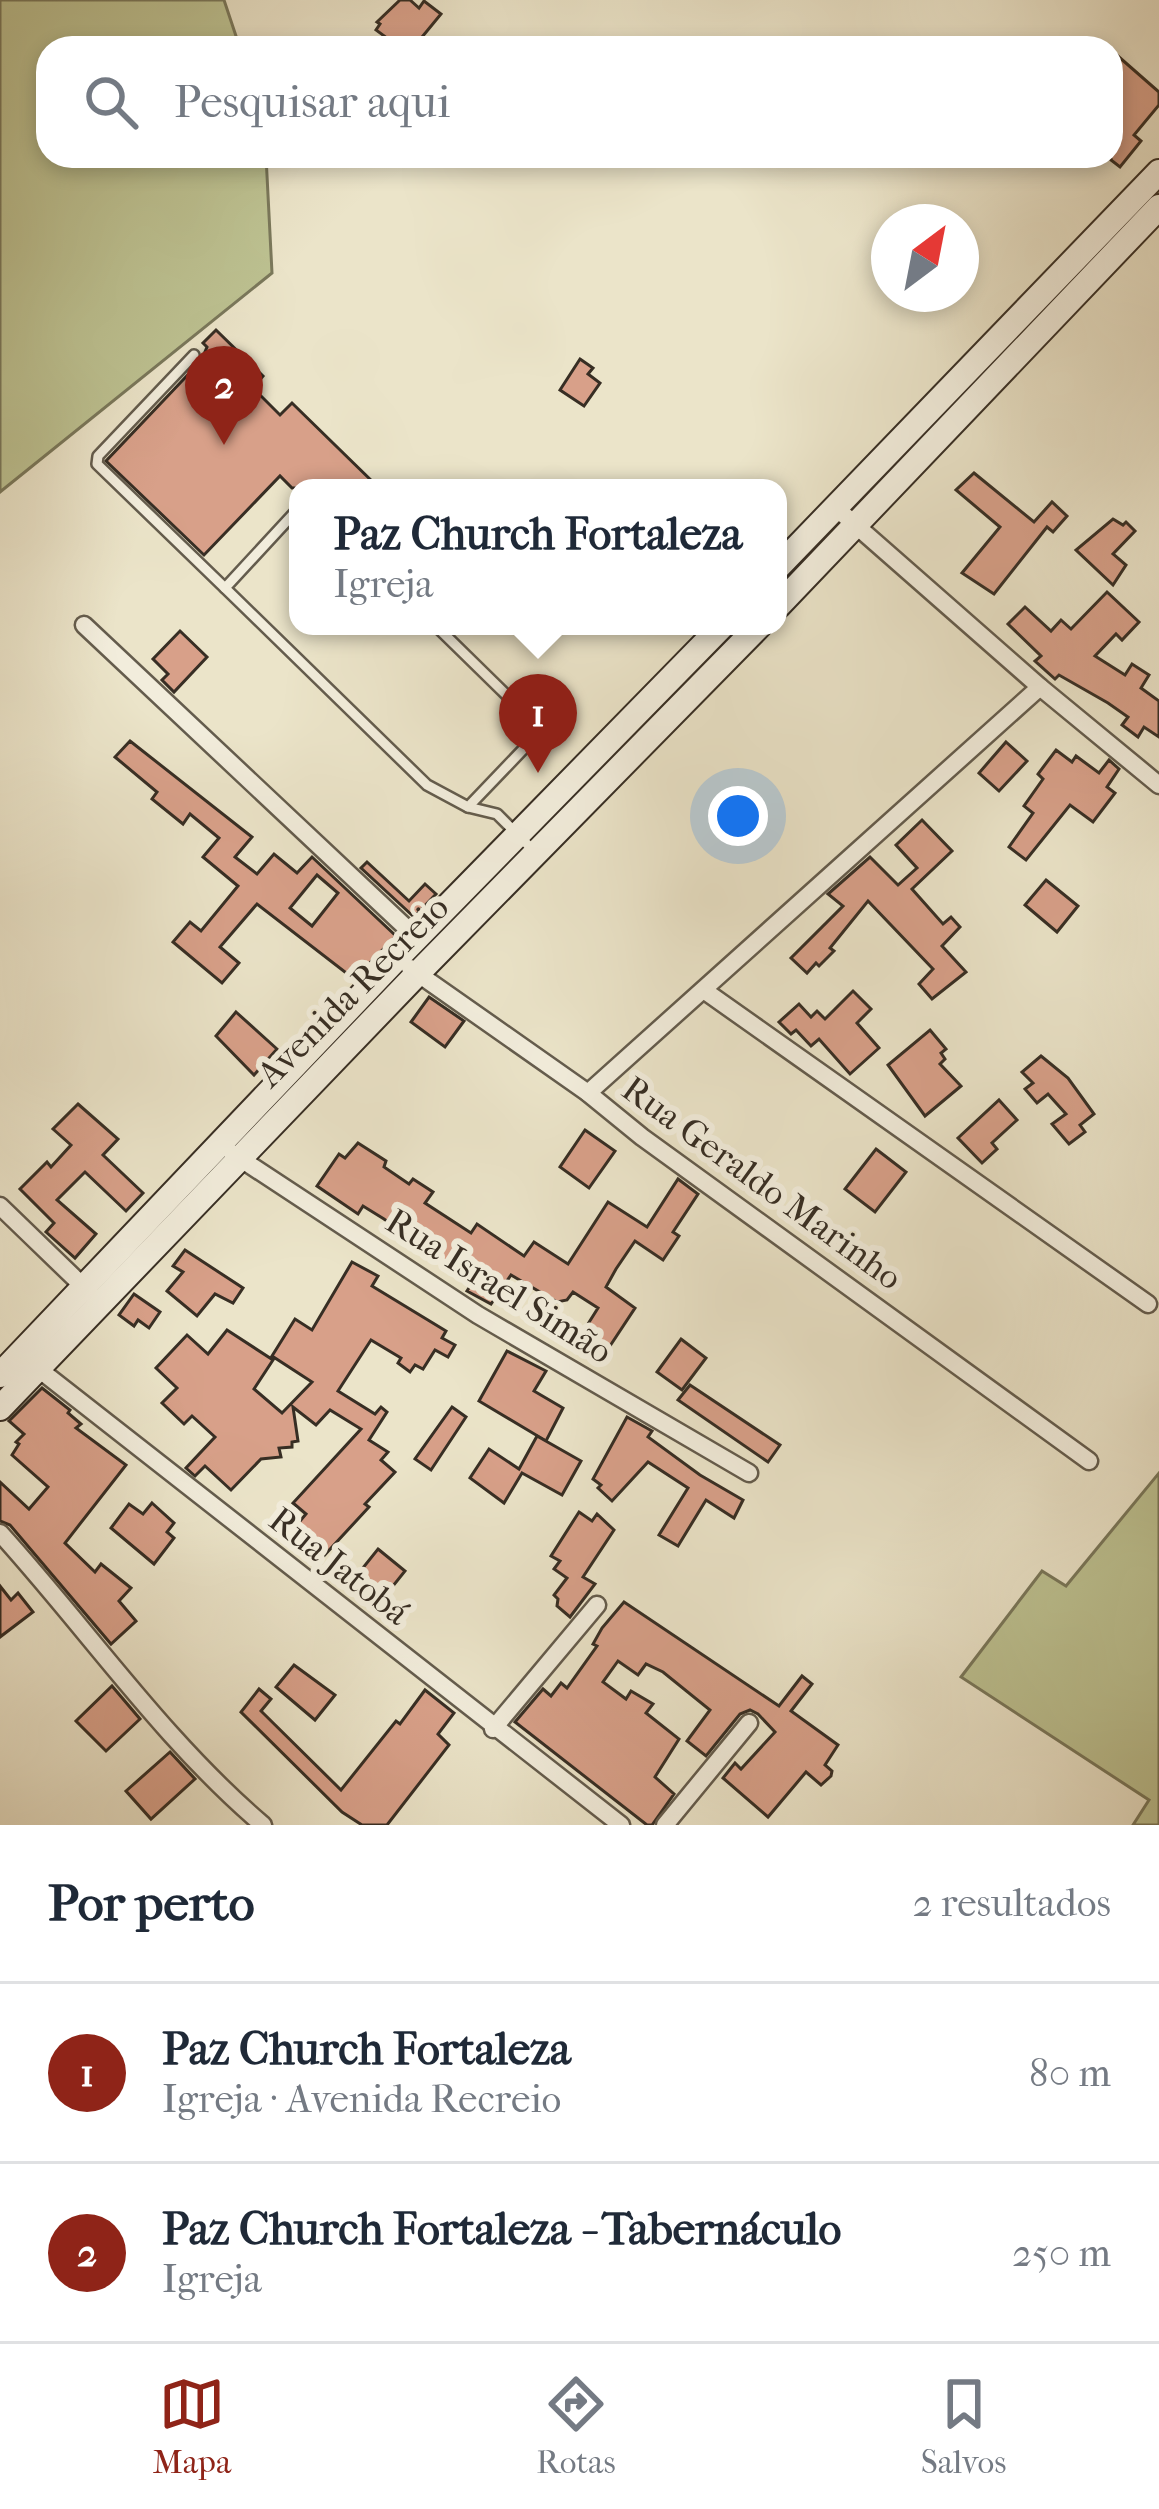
<!DOCTYPE html>
<html lang="pt">
<meta charset="utf-8">
<style>
:root{--surface:#fff;--page:#f2f2f3;--text:#1f2937;--muted:#747a83;--line:#e0e1e3;--accent:#8f2418}
body{margin:0;font-family:"IM FELL French Canon",serif;background:var(--page);color:var(--text)}
.compass{position:absolute;left:871px;top:204px;width:108px;height:108px;border-radius:50%;background:var(--surface);box-shadow:0 6px 18px #0003;rotate:32deg}
.you{position:absolute;left:738px;top:816px;width:42px;height:42px;margin:-30px;border:9px solid #fff;border-radius:50%;background:#1a73e8;box-shadow:0 0 0 18px #1a73e833}
.badge{display:grid;place-items:center;width:78px;height:78px;border-radius:50%;background:var(--accent);color:#fff;font-size:39px;font-weight:700}
.pin{position:absolute;translate:-50% -99px;filter:drop-shadow(0 3px 6px #0008)}
.pin::after{content:'';position:absolute;top:63px;width:42px;height:36px;background:inherit;clip-path:polygon(0 0,100% 0,50% 100%)}
.popup{position:absolute;left:289px;top:479px;width:498px;height:156px;box-sizing:border-box;display:grid;place-content:center;border-radius:24px;background:var(--surface);filter:drop-shadow(0 3px 9px #0005);font-size:39px;white-space:nowrap;color:var(--muted)}
.popup b{font-size:45px;color:var(--text)}
.popup::after{content:'';position:absolute;left:50%;top:100%;margin-left:-24px;border:24px solid transparent;border-top-color:var(--surface)}
.list{margin:0;padding:0;list-style:none}
h2{display:flex;justify-content:space-between;align-items:center;height:156px;margin:0;padding:0 48px;font-size:51px}
h2 small{font-size:39px;font-weight:400;color:var(--muted)}
.list li{display:grid;grid-template-columns:78px 1fr auto;gap:36px;align-items:center;box-sizing:border-box;height:180px;padding:0 48px;border-top:3px solid var(--line)}
.list b{display:block;font-size:45px;white-space:nowrap}
.list p{margin:0;font-size:39px;white-space:nowrap;color:var(--muted)}
.list em{font-size:39px;font-style:normal;color:var(--muted)}
.icon{flex:none;width:66px;height:66px;fill:none;stroke:currentColor;stroke-width:2;stroke-linecap:round;stroke-linejoin:round}
.map{position:relative;flex:none;width:1159px;height:1825px;overflow:hidden}
.search{position:absolute;background:var(--surface);box-shadow:0 6px 18px #0003;left:36px;right:36px;top:36px;height:132px;display:flex;align-items:center;gap:30px;box-sizing:border-box;padding:0 42px;border-radius:36px;color:var(--muted);font-size:45px}
.sheet{height:516px;background:var(--surface)}
nav{display:flex;justify-content:space-around;align-items:center;box-sizing:border-box;height:168px;border-top:3px solid var(--line);background:var(--surface);font-size:33px;color:var(--muted)}
nav a{display:grid;justify-items:center;gap:6px}
nav .on{color:var(--accent)}
.map>svg:first-child{display:block}
.green{fill:#bdc292;stroke:#7a785b;stroke-width:3}
.building{fill:#d8a089;stroke:#372e24;stroke-width:3;fill-rule:evenodd}
.lines{fill:none;stroke-linecap:round;stroke-linejoin:round}
.lane-casing{stroke:#645c4d;stroke-width:14}
.street-casing{stroke:#645c4d;stroke-width:21}
.secondary-casing{stroke:#372e24;stroke-width:28}
.lane{stroke:#f2eddc;stroke-width:9}
.street{stroke:#f2eddc;stroke-width:16}
.secondary{stroke:#f2eddc;stroke-width:24}
.labels{text-anchor:middle;stroke-width:12;stroke-linejoin:round;paint-order:stroke}
.street-label{font-size:36px;fill:#372e24;stroke:#f2eddc}
</style>
<div class="map">
<svg width="1159" height="1825" viewBox="0 0 1159 1825">
<rect width="100%" height="100%" fill="#ebe4c9"/>
<filter id="stains"><feTurbulence type="fractalNoise" baseFrequency=".00167" numOctaves="4"/><feColorMatrix values="0 0 0 0 .2 0 0 0 0 .09 0 0 0 0 .02 0 0 0 .5 -.17"/></filter>
<radialGradient id="worn" r=".72"><stop offset=".6" stop-color="#630" stop-opacity="0"/><stop offset="1" stop-color="#630" stop-opacity=".3"/></radialGradient>
<g class="green">
<polygon points="0,0 224,0 240,48 48,48 48,156 266,156 272,273 0,492"/>
<polygon points="1159,1473 1159,1825 1133,1825 1149,1800 961,1677 1042,1571 1066,1586"/>
</g>
<g class="building">
<polygon points="400,0 410,0 419,8 424,1 441,14 413,48 386,48 391,41 376,30 380,24 377,22"/>
<polygon points="1111,50 1159,92 1159,105 1134,135 1141,141 1120,167 1111,160"/>
<polygon points="216,330 263,376 253,388 280,415 292,403 379,488 292,488 280,476 204,555 106,461 201,361 207,347 203,343"/>
<polygon points="580,359 593,368 588,374 600,383 584,406 560,390"/>
<polygon points="974,473 1034,522 1052,502 1067,516 1053,532 1047,527 994,594 962,573 1000,527 956,490"/>
<polygon points="1113,519 1123,525 1126,522 1135,531 1113,554 1126,565 1113,585 1076,550"/>
<polygon points="1107,592 1139,622 1122,640 1116,634 1095,656 1125,675 1132,664 1149,675 1141,688 1159,701 1159,737 1144,727 1138,737 1122,725 1128,717 1108,703 1059,675 1055,679 1035,661 1041,656 1008,624 1025,607 1051,631 1061,620 1071,629"/>
<polygon points="180,631 207,657 174,692 162,680 168,674 153,659"/>
<path d="M 130,741 L 252,837 L 235,857 L 257,874 L 274,854 L 297,873 L 312,857 L 396,936 L 354,979 L 257,904 L 220,947 L 239,963 L 222,983 L 173,942 L 190,922 L 201,931 L 238,886 L 203,857 L 219,838 L 190,814 L 183,824 L 152,799 L 157,792 L 115,757 ZM 317,875 L 338,893 L 312,926 L 290,908 Z"/>
<polygon points="1006,742 1027,761 999,791 979,773"/>
<polygon points="1056,750 1072,762 1076,756 1099,773 1109,760 1119,769 1107,787 1115,793 1093,822 1070,805 1026,860 1009,847 1033,813 1024,806 1043,779 1038,774"/>
<polygon points="922,820 952,851 912,889 943,924 951,917 960,927 942,946 966,972 932,999 919,984 933,969 868,901 830,948 834,951 819,966 816,963 807,973 791,958 843,906 828,894 870,857 898,885 917,868 896,845"/>
<polygon points="367,862 409,901 425,884 436,894 414,917 361,868"/>
<polygon points="1046,880 1078,906 1057,932 1025,905"/>
<polygon points="853,991 871,1009 857,1023 879,1048 850,1074 819,1039 811,1046 796,1030 791,1034 779,1022 799,1004 811,1017 817,1011 825,1019"/>
<polygon points="429,997 464,1021 445,1047 411,1022"/>
<polygon points="236,1012 277,1049 254,1075 216,1036"/>
<polygon points="930,1030 946,1049 941,1053 945,1059 940,1064 961,1086 925,1116 888,1065"/>
<polygon points="1041,1056 1068,1078 1094,1114 1080,1125 1085,1132 1069,1144 1052,1124 1066,1114 1048,1094 1037,1103 1025,1089 1033,1083 1022,1072"/>
<polygon points="999,1100 1017,1120 992,1143 997,1149 982,1163 958,1138"/>
<polygon points="78,1104 118,1139 103,1155 143,1193 126,1211 85,1172 57,1200 96,1234 75,1258 46,1232 54,1223 20,1189 47,1162 51,1167 71,1145 53,1129"/>
<polygon points="585,1130 615,1151 589,1188 560,1167"/>
<polygon points="358,1143 386,1161 384,1167 409,1184 413,1179 433,1192 425,1203 471,1233 477,1224 524,1256 534,1242 568,1264 608,1202 647,1227 678,1179 698,1194 673,1232 679,1236 663,1260 635,1241 616,1269 606,1287 635,1308 606,1352 581,1335 598,1308 573,1292 567,1300 557,1302 511,1275 491,1304 467,1291 476,1277 450,1261 446,1267 417,1246 414,1250 394,1236 399,1230 384,1219 363,1206 358,1214 317,1186 339,1154 345,1158"/>
<polygon points="876,1149 906,1172 875,1212 845,1189"/>
<polygon points="185,1250 243,1288 233,1303 215,1294 197,1316 167,1291 183,1272 173,1266"/>
<polygon points="352,1262 378,1276 372,1286 446,1331 442,1338 455,1345 448,1357 435,1350 423,1369 415,1365 410,1372 398,1363 401,1358 371,1340 338,1391 375,1414 381,1407 387,1412 369,1440 388,1452 381,1460 395,1472 365,1504 369,1507 320,1560 300,1548 304,1544 290,1533 306,1514 293,1503 361,1429 330,1410 316,1425 293,1407 298,1441 292,1442 292,1447 279,1448 281,1457 261,1459 231,1490 205,1466 195,1476 186,1468 215,1437 192,1416 184,1424 162,1403 177,1388 156,1368 187,1335 208,1354 227,1330 273,1360 254,1389 282,1413 312,1382 272,1356 295,1319 312,1330"/>
<polygon points="134,1294 160,1312 149,1328 138,1320 134,1326 119,1315"/>
<polygon points="681,1339 706,1358 682,1390 657,1372"/>
<polygon points="507,1351 546,1371 534,1391 563,1408 546,1441 479,1401"/>
<polygon points="690,1385 780,1445 768,1462 678,1400"/>
<polygon points="42,1388 70,1410 68,1413 81,1424 76,1428 126,1465 65,1543 95,1572 101,1564 131,1588 119,1601 136,1621 111,1644 10,1525 0,1521 0,1482 29,1509 48,1487 12,1455 19,1444 16,1442 24,1434 9,1421"/>
<polygon points="452,1407 466,1417 431,1470 415,1459"/>
<polygon points="627,1417 652,1431 648,1437 700,1475 743,1500 734,1518 706,1500 678,1546 659,1535 688,1488 648,1462 612,1501 598,1488 601,1485 593,1479"/>
<polygon points="537,1436 581,1461 562,1495 522,1473 504,1503 470,1478 489,1449 519,1469"/>
<polygon points="152,1503 174,1523 167,1532 174,1538 154,1564 111,1528 129,1504 143,1514"/>
<polygon points="579,1512 592,1521 597,1514 614,1530 583,1577 595,1584 570,1617 557,1606 558,1599 554,1595 567,1578 554,1569 560,1561 551,1556"/>
<polygon points="378,1549 405,1571 381,1601 354,1579"/>
<polygon points="0,1586 11,1600 18,1593 33,1612 0,1637"/>
<polygon points="624,1602 779,1706 802,1676 812,1684 791,1711 838,1745 825,1765 832,1771 831,1776 821,1785 806,1772 768,1817 723,1778 735,1763 741,1769 775,1732 758,1714 750,1710 740,1714 706,1756 687,1741 710,1710 663,1672 646,1664 638,1675 618,1661 603,1682 626,1699 631,1691 653,1704 646,1713 679,1739 655,1777 674,1794 652,1825 647,1825 515,1722 543,1689 551,1696 561,1683 567,1688 597,1646 593,1644 602,1628"/>
<polygon points="294,1665 335,1695 315,1720 276,1687"/>
<polygon points="112,1686 140,1719 106,1751 76,1721"/>
<polygon points="259,1689 271,1699 261,1711 341,1790 396,1721 400,1724 425,1690 454,1713 438,1734 449,1745 387,1825 362,1825 342,1812 241,1712"/>
<polygon points="170,1752 195,1779 151,1819 126,1791"/>
</g>
<g class="lines">
<defs>
<g id="lane">
<polyline points="194,355 98,456 97,464 225,588"/>
<polyline points="298,509 225,588 427,785 468,807 534,738 539,727 436,626"/>
<polyline points="468,807 497,814 536,853"/>
</g>
<g id="street">
<polyline points="835,507 1040,687 1159,785"/>
<polyline points="84,625 417,938"/>
<polyline points="410,968 588,1093 642,1137 1089,1461"/>
<polyline points="705,991 1148,1304"/>
<polyline points="588,1093 1040,687"/>
<polyline points="232,1153 478,1315 749,1473"/>
<polyline points="0,1206 90,1293"/>
<polyline points="31,1363 621,1825"/>
<path d="M 0,1533 C 88,1630 163,1740 263,1825"/>
<polyline points="493,1729 597,1605"/>
<polyline points="665,1825 749,1723"/>
</g>
<g id="secondary">
<polyline points="778,567 1159,172"/>
<polyline points="778,606 1159,207"/>
<polyline points="0,1375 397,958 722,626"/>
<polyline points="0,1408 417,974 759,626"/>
</g>
</defs>
<use href="#lane" class="lane-casing"/>
<use href="#street" class="street-casing"/>
<use href="#secondary" class="secondary-casing"/>
<use href="#lane" class="lane"/>
<use href="#street" class="street"/>
<use href="#secondary" class="secondary"/>
</g>
<g class="labels">
<g class="street-label">
<text transform="translate(352 990) rotate(-45)" y="13">Avenida Recreio</text>
<text transform="translate(763 1182) rotate(36)" y="13">Rua Geraldo Marinho</text>
<text transform="translate(500 1285) rotate(32)" y="13">Rua Israel Simão</text>
<text transform="translate(340 1565) rotate(38)" y="13">Rua Jatobá</text>
</g>
</g>
<rect width="100%" height="100%" filter="url(#stains)"/>
<rect width="100%" height="100%" fill="url(#worn)"/>
</svg>
<svg class="compass" viewBox="-18 -18 36 36"><path d="M0-13l5 13h-10z" fill="#e53935"/><path d="M0 13l5-13h-10z" fill="#747a83"/></svg>
<div class="you"></div>
<div class="pin badge" style="left:538px;top:773px">1</div>
<div class="popup"><b>Paz Church Fortaleza</b>Igreja</div>
<div class="pin badge" style="left:224px;top:445px">2</div>
<div class="search"><svg class="icon" aria-label="search" viewBox="0 0 24 24"><circle cx="10" cy="10" r="6"/><path d="M15 15l6 6"/></svg>Pesquisar aqui</div>
</div>
<section class="sheet">
<h2>Por perto<small>2 resultados</small></h2>
<ul class="list">
<li><span class="badge">1</span><div><b>Paz Church Fortaleza</b><p>Igreja · Avenida Recreio</p></div><em>80 m</em></li>
<li><span class="badge">2</span><div><b>Paz Church Fortaleza - Tabernáculo</b><p>Igreja</p></div><em>250 m</em></li>
</ul>
</section>
<nav>
<a class="on"><svg class="icon" aria-label="map" viewBox="0 0 24 24"><path d="M3 6l6-2 6 2 6-2v14l-6 2-6-2-6 2zM9 4v14M15 6v14"/></svg>Mapa</a>
<a><svg class="icon" aria-label="directions" viewBox="0 0 24 24"><path d="M12 3l9 9-9 9-9-9zM9 14v-3h6M13 9l2 2-2 2"/></svg>Rotas</a>
<a><svg class="icon" aria-label="saved" viewBox="0 0 24 24"><path d="M7 4h10v16l-5-4-5 4z"/></svg>Salvos</a>
</nav>
